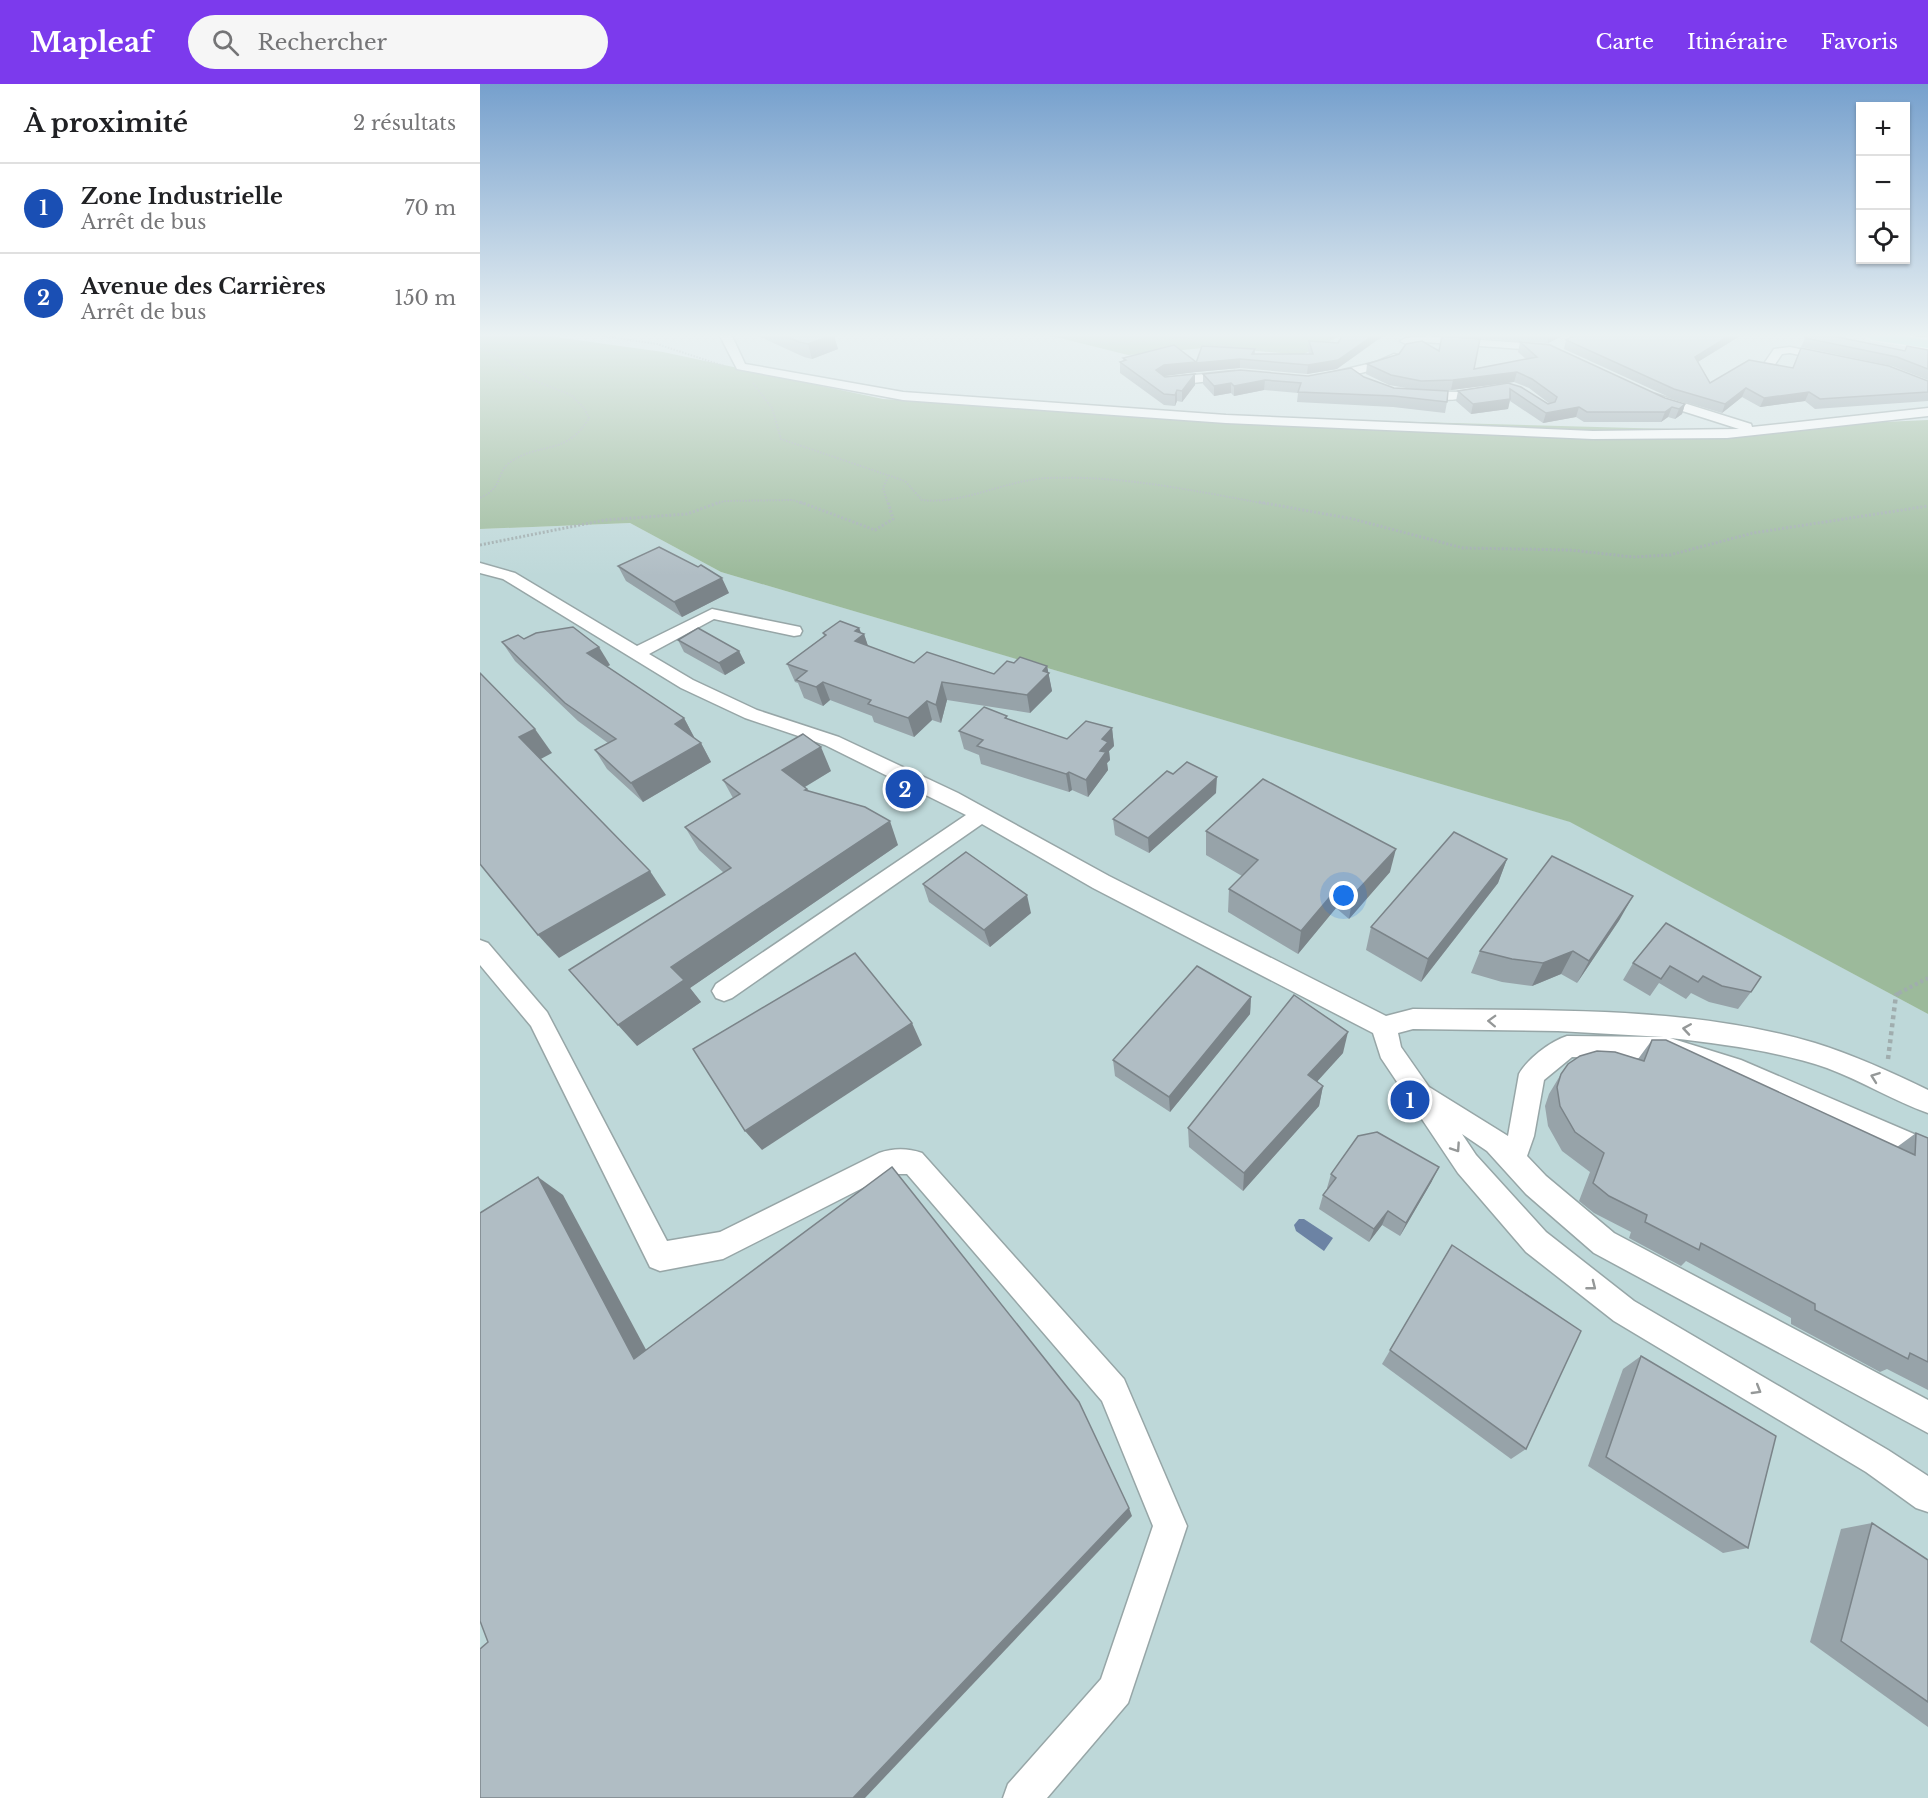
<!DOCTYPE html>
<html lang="fr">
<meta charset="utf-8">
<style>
:root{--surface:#fff;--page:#f6f6f6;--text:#202124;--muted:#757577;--line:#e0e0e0;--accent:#7c3aed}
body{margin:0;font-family:"Libre Baskerville",serif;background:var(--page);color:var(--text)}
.controls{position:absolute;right:18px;top:18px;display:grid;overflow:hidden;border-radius:0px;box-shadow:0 2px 4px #0004}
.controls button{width:54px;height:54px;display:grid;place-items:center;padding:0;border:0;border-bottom:2px solid var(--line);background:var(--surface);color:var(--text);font:30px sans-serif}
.you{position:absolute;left:864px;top:812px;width:21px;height:21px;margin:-15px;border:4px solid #fff;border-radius:50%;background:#1a73e8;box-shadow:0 0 0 9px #1a73e833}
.badge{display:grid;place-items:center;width:39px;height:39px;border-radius:50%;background:var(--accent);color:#fff;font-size:20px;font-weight:700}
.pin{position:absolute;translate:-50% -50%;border:3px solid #fff;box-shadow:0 2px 6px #0006}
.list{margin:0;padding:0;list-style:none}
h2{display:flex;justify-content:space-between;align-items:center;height:78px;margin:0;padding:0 24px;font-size:26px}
h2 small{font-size:20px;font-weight:400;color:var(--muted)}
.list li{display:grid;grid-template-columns:39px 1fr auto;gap:18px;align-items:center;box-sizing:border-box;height:90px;padding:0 24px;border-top:2px solid var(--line)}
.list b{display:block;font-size:22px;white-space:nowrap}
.list p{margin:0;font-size:20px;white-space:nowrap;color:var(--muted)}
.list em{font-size:20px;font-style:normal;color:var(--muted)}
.icon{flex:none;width:33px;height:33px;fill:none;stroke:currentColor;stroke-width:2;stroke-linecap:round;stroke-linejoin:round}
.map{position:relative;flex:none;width:1448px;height:1714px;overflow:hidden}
header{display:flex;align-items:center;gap:36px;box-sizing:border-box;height:84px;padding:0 30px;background:var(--accent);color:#fff}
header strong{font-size:28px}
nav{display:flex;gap:33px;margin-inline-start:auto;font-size:21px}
.search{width:420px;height:54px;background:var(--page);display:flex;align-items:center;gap:15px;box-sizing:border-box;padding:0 21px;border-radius:33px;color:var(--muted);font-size:22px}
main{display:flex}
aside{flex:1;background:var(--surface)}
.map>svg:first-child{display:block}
.built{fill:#bed8d9}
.green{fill:#9cba9b}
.water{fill:#6c83a4}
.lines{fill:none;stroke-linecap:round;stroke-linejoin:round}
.minor-casing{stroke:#97a6a7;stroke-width:3}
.major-casing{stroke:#fff;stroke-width:3}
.path-far3{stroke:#a0adae;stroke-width:2;stroke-dasharray:1.5 1.5;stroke-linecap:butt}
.path-far2{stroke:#a0adae;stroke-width:3;stroke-dasharray:2 2;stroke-linecap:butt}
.path-far1{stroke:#a0adae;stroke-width:4;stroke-dasharray:3 3;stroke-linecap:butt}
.path{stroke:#a0adae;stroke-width:4.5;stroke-dasharray:4 4;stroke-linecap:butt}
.minor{fill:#fff;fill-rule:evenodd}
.major{fill:#a6f3df;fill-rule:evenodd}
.wall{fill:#97a3a9}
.shaded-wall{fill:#7b8489}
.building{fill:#b0bdc4;stroke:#7b8489;stroke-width:1.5}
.oneway{stroke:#959898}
</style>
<header>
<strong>Mapleaf</strong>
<div class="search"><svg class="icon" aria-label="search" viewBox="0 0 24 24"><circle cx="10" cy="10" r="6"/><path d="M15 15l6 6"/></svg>Rechercher</div>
<nav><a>Carte</a><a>Itinéraire</a><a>Favoris</a></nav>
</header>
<main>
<aside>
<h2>À proximité<small>2 résultats</small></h2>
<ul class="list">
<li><span class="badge" style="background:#1a4fb4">1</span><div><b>Zone Industrielle</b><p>Arrêt de bus</p></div><em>70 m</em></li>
<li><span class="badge" style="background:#1a4fb4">2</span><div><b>Avenue des Carrières</b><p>Arrêt de bus</p></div><em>150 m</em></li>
</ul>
</aside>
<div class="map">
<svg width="1448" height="1714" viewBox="0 0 1448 1714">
<rect width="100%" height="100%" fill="#d3e3e4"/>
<polygon class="built" points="150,439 241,488 1091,738 1448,930 1448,1714 0,1714 0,445"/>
<g class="green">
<polygon points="0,252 68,252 183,268 403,315 686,331 1227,346 1448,336 1448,930 1090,738 241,488 150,439 0,445"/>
<polygon points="572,252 860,252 822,271 735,263 648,271"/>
</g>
<polygon class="water" points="819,1135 824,1135 853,1154 844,1167 816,1147 814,1141"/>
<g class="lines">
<defs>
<g id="minor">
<polygon points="240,252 252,252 265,280 423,308 746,331 1113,347 1259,345 1171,317 1169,314 1175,310 1271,340 1272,343 1448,324 1448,332 1247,354 1113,355 746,339 423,316 257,285"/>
<polygon points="948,252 1069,261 1075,264 1069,267 944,258 926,260 920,257 926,254"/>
<polygon points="1409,252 1448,253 1448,259 1415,255"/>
<polygon points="1310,263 1353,272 1355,274 1349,277 1310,269 1302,270 1291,286 1283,286 1281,284 1294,265"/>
<polygon points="914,270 918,271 918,275 904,283 846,298 840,294 842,291 896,278"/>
<polygon points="754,287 758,288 758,294 685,302 679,298 685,294"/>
<path d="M 1005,304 L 1011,308 L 1009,311 C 993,314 943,321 931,311 L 937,307 L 979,308 Z"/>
<path d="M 0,479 L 35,489 L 157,562 L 232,525 L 320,543 L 322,547 L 320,551 L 314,552 L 234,535 L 169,570 L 213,596 L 277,626 L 359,653 L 478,709 L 629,792 L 906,932 L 933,925 C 1066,927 1206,921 1335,959 C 1374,971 1411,988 1448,1006 L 1448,1029 C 1414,1017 1382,997 1347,984 C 1297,967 1242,960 1190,954 L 1261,976 L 1448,1056 L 1448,1081 L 1246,993 L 1188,975 L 1092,973 L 1064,996 L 1054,1052 L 1047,1072 L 1066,1092 L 1134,1149 L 1448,1316 L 1448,1349 L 1114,1169 L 1046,1110 L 1007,1067 L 982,1050 L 996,1071 L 1066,1148 L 1154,1217 L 1408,1366 L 1448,1392 L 1448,1428 L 1436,1424 L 1386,1388 L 1134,1237 L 1046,1168 L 978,1089 L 901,974 L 893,949 L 613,804 L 502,740 L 252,914 L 244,917 L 236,914 L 232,907 L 236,900 L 486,731 L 345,661 L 265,634 L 201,604 L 23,495 L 0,489 ZM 933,945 L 1078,947 L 1184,953 L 1087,952 C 1071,957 1047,975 1039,990 L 1028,1052 L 949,1003 L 921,963 L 918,949 Z"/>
<path d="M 0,856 L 8,859 L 67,928 L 187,1157 L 240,1148 L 399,1069 C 413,1064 428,1064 442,1069 L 644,1295 L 707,1442 L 648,1619 L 567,1714 L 523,1714 L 528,1700 L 621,1595 L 673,1442 L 622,1317 L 427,1090 L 410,1090 L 243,1175 L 180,1187 L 170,1183 L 51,942 L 0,881 Z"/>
</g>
<polygon id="major" points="1385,252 1422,252 1448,256 1448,264 1392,256"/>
</defs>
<use href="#minor" class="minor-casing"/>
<use href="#major" class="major-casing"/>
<g class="path-far3">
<polyline points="123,252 177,260 244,282"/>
<polyline points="572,252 629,259 705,254"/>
<path d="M 693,252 C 740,260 785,273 832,263"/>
<polyline points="839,260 854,252"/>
<path d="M 0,263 L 27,276 L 48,294 L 91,311 L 104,324 L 109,334 C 86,373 59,357 29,379 C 15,391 24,403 0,414"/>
<path d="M 273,299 L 292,324 L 301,355 L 425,397 L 442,416 C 483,421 525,396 568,394 C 642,391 715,407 787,420"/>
<polyline points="236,420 244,417 313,416 324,420"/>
<polyline points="408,420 403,404 409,391"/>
</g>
<g class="path-far2">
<polyline points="320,418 395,446 413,435 408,418"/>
<polyline points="779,418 873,435 983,464 1090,466 1153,473 1190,471 1273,449 1448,422"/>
<polyline points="0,461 125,436 207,430 240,418"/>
</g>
<polyline class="path-far1" points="1419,909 1448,894"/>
<polyline class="path" points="1408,975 1416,911 1422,908"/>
<use href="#minor" class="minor"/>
<use href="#major" class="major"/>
</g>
<g class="wall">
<polygon points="278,252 354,252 358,265 332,275 324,273"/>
<polygon points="962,252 1082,252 1068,259"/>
<polygon points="1260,252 1218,278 1230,299 1313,284 1448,297 1448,317 1335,325 1325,317 1280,323 1262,313 1242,329 1191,314 1084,265 1086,256"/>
<polygon points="1326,252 1425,267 1427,262 1448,266 1448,296 1412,282 1321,263"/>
<polygon points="829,257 857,285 827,290 760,284 716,288 716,279 775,265 775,270 829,270 828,266"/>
<polygon points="1040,258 1185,314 1205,320 1202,330 1195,335 1188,333 1181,338 1104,338 1096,333 1063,339 1030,317 1028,325 991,330 976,317 978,307 1028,299 1068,320 1070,320 1049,304 1034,298 971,306 948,306 967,318 965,329 913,323 817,318 818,309 784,306 754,312 751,309 734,312 723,300 723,290 884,293 914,304 932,305 909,301 886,290 887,280 959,267 994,285 1046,275 1038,268"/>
<polygon points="643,274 716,278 716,288 684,292 715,301 702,318 697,317 695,322 684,321 640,289 640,278 643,277"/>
<polygon points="138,482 249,509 202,533 146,497"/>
<polygon points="379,544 381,549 384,550 388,562 434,579 514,590 534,579 567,582 572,607 550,629 467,616 461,639 452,636 434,653 394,638 392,632 350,616 343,622 324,614 318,599 315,598 307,580 344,552 343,549"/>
<polygon points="44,555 130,581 127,583 204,634 214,653 213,653 221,659 231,678 163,718 127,685 115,666 128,659 98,637 35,577 22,558"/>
<polygon points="198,556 259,567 265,579 245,591 204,568"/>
<polygon points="527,632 527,635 587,655 632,644 634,662 629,667 630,676 627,679 628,686 608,713 592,706 589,708 501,680 499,671 484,665 479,647"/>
<polygon points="351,687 325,703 329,707 418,761 210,904 221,918 157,962 244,789 219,766 205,743 253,714 243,696"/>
<polygon points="736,709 669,769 635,751 633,735"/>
<polygon points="726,747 910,788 869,835 856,824 818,870 748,828 749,805 762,792 726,771"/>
<polygon points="1027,775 1018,799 941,898 886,866 891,843"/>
<polygon points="443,800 551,829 510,863 449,818"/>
<polygon points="1140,835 1097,899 1081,890 1052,902 1022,898 991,889 1000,867"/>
<polygon points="1186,839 1271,908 1258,925 1229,918 1211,909 1206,915 1179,899 1170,912 1143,896 1153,879"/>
<polygon points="771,913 770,930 690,1028 635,992 633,976"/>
<polygon points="1172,956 1417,1063 1436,1049 1448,1054 1448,1306 1407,1285 1400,1288 1311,1240 1311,1234 1206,1177 1201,1182 1149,1154 1151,1148 1114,1129 1099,1117 1110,1088 1082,1067 1068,1042 1065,1022 1069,1010 1081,990 1158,975"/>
<polygon points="863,969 837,997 843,1002 839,1022 763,1107 709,1063 708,1044"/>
<polygon points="851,1090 952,1097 920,1152 902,1141 889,1158 839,1125 843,1111 848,1104 847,1104"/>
<polygon points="972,1161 1046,1365 1031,1375 902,1280"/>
<polygon points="1161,1272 1268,1464 1243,1469 1108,1382 1143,1285"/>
<polygon points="1392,1439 1448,1476 1448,1643 1330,1558 1361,1445"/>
</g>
<g class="shaded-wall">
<polygon points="349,252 354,252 358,265 332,275 328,260"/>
<polygon points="892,252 903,252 857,285 827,290 828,281"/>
<polygon points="1069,252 1082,252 1068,259"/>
<polygon points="1249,252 1260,252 1211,282 1215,273"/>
<polygon points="760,275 760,284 716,288 716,279"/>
<polygon points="716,278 716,288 685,292 677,297 676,286 684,281"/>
<polygon points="1037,288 1034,298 971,306 973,296"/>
<polygon points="715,290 715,301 702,318 702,307"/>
<polygon points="785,296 784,306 754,312 754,302"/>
<polygon points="751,299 751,309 734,312 734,302"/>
<polygon points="1266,304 1262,313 1242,329 1245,320"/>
<polygon points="697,306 697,317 695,322 695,311"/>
<polygon points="1329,308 1325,317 1280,323 1284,314"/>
<polygon points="1030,315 1028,325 991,330 993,320"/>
<polygon points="1205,320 1202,330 1195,335 1199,325"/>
<polygon points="1099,323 1096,333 1063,339 1066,329"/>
<polygon points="1192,323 1188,333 1181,338 1185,328"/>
<polygon points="242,494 249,509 202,533 194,518"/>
<polygon points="379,544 382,551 384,550 390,568 375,557 375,547"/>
<polygon points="119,563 130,581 118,587 107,569"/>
<polygon points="259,567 265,579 245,591 239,579"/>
<polygon points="567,582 572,607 550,629 547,611 563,587"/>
<polygon points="343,598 350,616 343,622 336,603"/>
<polygon points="462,598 467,616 461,639 456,621"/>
<polygon points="447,617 452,636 434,653 428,634"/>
<polygon points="204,634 214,653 205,658 195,640"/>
<polygon points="632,644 634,662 629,667 630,676 627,679 628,686 608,713 606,696 622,655"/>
<polygon points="55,645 72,669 57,677 39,653"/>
<polygon points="221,659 231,678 163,718 151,699"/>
<polygon points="341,663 351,687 313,710 302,686"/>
<polygon points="589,688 592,706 589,708 586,690"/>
<polygon points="737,693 736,709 669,769 668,754"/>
<polygon points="410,737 418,761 210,904 221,918 157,962 138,941 191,883"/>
<polygon points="916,765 910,788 869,835 873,811"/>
<polygon points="1027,775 1018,799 941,898 948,875"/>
<polygon points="170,787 186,811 79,874 58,851"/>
<polygon points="860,801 856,824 818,870 821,847"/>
<polygon points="547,811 551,829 510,863 504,846"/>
<polygon points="1153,812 1140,835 1097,899 1109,877"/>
<polygon points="1093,867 1081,890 1052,902 1063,879"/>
<polygon points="771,913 770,930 690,1028 689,1013"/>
<polygon points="432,939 442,961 282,1066 265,1047"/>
<polygon points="868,948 863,969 825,1011 828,991"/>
<polygon points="843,1002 839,1022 763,1107 764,1089"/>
<polygon points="959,1083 952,1097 920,1152 926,1139"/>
<polygon points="58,1093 83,1111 178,1288 154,1275"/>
<polygon points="908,1127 902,1141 889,1158 894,1145"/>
<polygon points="649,1424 652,1432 385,1714 373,1714"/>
</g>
<g class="building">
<polygon points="305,252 350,252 328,260 319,258"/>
<polygon points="862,252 892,252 858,276 828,281 760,275 716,279 722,262 775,265 772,270 833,270 829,257 858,259"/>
<polygon points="962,252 1000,255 994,285 1057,273 1040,258 1070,261 1185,314 1205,320 1199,325 1192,323 1185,328 1107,328 1099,323 1066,329 1030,305 1030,315 993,320 978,307 1028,299 1041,303 1068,320 1075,318 1077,313 1052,295 1037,288 973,296 941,297 911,291 887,280 919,270 926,260 942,257 959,267"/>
<polygon points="1093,252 1249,252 1215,273 1230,299 1269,276 1313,284 1321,264 1409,282 1448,297 1448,308 1340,315 1329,308 1284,314 1266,304 1245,320 1194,305 1086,256"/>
<polygon points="1326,252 1353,252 1425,267 1427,262 1448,266 1448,285 1417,273 1325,254"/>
<polygon points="694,261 716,278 684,281 676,286 685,293 715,290 702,307 697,306 695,311 684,310 640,278 646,276 643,274"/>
<polygon points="871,284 884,293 914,304 968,307 967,318 914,312 818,308 821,299 785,296 754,302 751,299 734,302 723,290 760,286 828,292"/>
<polygon points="179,463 218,483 221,481 242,494 194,518 138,482"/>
<polygon points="360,537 379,544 375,547 384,550 375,557 434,579 447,568 514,590 527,577 534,579 540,573 567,582 563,587 569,589 547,611 462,598 456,621 447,617 428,634 388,620 391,616 343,598 336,603 316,596 327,587 307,580 346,551 343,549"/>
<polygon points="93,543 119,563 107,569 204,634 195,640 221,659 151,699 115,666 136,655 85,619 22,558 38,551 44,555 56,549"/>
<polygon points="218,544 259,567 239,579 198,556"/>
<polygon points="0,589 55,645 39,653 170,787 58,851 0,780"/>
<polygon points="504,623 527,632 525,634 587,655 606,637 632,644 622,655 628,658 620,667 626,668 606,696 589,688 586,690 497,662 503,656 479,647"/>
<polygon points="323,650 341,663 302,686 327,705 325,706 385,723 410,737 191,883 204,896 138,941 89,886 251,784 205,743 260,710 243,696"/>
<polygon points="707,678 737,693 668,754 633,735 687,687 693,690"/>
<polygon points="783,695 916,765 873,811 860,801 821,847 749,805 778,776 726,747"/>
<polygon points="974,748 1027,775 948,875 891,843"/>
<polygon points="486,768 547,811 504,846 443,800"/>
<polygon points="1072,772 1153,812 1109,877 1093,867 1063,879 1032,875 1000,867"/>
<polygon points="1186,839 1281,893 1271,908 1242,902 1223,892 1218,898 1190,882 1181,895 1153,879"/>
<polygon points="375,869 432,939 265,1047 213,965"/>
<polygon points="717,882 771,913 689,1013 633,976"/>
<polygon points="814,911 868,948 828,991 843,1002 764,1089 708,1044"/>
<polygon points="1172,956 1186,956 1435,1071 1436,1049 1448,1054 1448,1278 1430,1269 1428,1275 1335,1226 1335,1220 1221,1159 1219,1166 1165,1138 1167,1131 1129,1112 1113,1099 1124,1069 1095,1048 1080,1022 1077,1003 1081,990 1088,980 1100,972 1117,967 1135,968 1164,977"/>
<polygon points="897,1048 959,1083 926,1139 908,1127 894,1145 843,1111 856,1094 851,1090 878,1052"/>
<polygon points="412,1083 599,1318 649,1424 373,1714 0,1714 0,1565 8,1558 0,1537 0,1129 58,1093 154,1275"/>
<polygon points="972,1161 1101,1247 1046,1365 910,1266"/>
<polygon points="1161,1272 1296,1352 1268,1464 1126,1373"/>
<polygon points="1392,1439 1448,1476 1448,1618 1361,1557"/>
</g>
<defs><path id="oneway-chevron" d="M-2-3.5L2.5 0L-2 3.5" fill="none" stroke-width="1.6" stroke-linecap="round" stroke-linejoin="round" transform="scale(1.5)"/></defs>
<g class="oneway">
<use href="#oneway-chevron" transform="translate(1012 937) rotate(-178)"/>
<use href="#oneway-chevron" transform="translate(1207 945) rotate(-171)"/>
<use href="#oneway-chevron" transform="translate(1395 993) rotate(-160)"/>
<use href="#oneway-chevron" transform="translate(976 1064) rotate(56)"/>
<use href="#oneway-chevron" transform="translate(1112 1202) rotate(38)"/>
<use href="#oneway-chevron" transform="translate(1277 1306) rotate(31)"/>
</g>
<linearGradient id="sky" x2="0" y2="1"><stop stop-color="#76a0cd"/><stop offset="0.51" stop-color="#ebf2f3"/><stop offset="1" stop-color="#ebf2f3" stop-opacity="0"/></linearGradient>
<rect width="1448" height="492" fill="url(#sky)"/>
</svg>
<div class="controls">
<button>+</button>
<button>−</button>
<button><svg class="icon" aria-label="locate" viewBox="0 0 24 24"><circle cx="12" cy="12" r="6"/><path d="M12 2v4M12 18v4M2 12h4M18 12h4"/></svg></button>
</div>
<div class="you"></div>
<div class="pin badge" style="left:930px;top:1016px;background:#1a4fb4">1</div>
<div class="pin badge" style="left:425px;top:705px;background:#1a4fb4">2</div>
</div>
</main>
